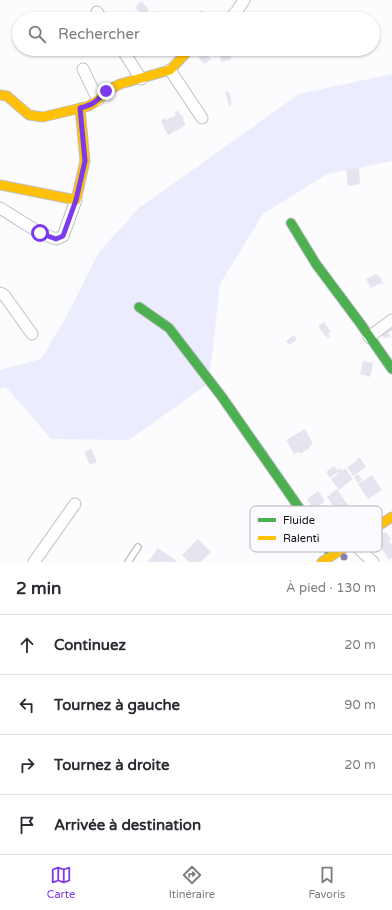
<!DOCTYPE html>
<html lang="fr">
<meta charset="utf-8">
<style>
:root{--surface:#fff;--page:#f7f7f7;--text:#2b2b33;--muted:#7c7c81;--line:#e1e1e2;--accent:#7c3aed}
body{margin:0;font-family:"Varela Round",sans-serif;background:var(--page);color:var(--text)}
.stop{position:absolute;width:12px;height:12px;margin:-9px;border:3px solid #7c3aed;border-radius:50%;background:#fff}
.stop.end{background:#7c3aed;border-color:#fff;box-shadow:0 1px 4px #0008}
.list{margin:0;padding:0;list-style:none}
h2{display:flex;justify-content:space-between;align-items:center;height:52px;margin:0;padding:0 16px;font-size:17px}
h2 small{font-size:13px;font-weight:400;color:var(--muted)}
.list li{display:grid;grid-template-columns:26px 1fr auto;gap:12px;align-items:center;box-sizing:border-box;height:60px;padding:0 16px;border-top:1px solid var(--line)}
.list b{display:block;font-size:15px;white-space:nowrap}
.list em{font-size:13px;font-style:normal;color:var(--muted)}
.icon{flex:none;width:22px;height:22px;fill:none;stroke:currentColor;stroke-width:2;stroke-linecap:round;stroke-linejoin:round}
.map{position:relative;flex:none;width:392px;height:562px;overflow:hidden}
.search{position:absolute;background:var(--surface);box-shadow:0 1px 3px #0004;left:12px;right:12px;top:12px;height:44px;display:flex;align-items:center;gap:10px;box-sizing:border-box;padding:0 14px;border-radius:22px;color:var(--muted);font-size:15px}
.sheet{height:292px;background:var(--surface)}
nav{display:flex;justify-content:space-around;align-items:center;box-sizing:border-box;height:56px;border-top:1px solid var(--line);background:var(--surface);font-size:11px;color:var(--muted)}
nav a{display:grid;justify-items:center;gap:2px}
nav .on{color:var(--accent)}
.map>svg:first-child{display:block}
.green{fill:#ebedfe}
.building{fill:#e4e5ef}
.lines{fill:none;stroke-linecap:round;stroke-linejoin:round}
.lane-casing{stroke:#bfc0c3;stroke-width:8}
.street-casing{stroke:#bfc0c3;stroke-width:13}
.fast-casing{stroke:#bfc0c3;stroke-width:11}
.slow-casing{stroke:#bfc0c3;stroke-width:11}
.lane{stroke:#fff;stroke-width:5.5}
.street{stroke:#fff;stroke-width:11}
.fast{stroke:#4caf50;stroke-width:9}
.slow{stroke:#ffc107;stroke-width:9}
.tree{fill:#8680b0}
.route{stroke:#7c3aed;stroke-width:5}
.key{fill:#fbfbff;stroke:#b4b4b9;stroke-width:1}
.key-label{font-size:11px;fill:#0f0f15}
</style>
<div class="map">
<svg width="392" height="562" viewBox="0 0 392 562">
<rect width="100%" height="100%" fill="#fcfcfe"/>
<polygon class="green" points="392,74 392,161 327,174 263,214 220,284 209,383 129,440 51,439 6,387 0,388 0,370 41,359 65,319 99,252 139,208 299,94"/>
<g class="building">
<polygon points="141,1 149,10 143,16 135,7"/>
<polygon points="201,10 208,17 205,19 199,19 195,15"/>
<polygon points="155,11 161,19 143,19"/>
<polygon points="206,50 210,54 208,56 211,59 204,64 198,57"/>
<polygon points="230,53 231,60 221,62 220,55"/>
<polygon points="228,91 231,98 231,105 229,106 227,98 225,92"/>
<polygon points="178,110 180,115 182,115 184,119 183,120 186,125 168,135 161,122 162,120 165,118 166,120 176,115 174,113"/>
<polygon points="359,168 360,184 348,186 346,169"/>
<polygon points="376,274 380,277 384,286 381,283 371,288 366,279"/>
<polygon points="324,322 331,332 328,334 330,337 328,339 326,335 325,336 318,326"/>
<polygon points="392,323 392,331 389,332 390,337 383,338 382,334 385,333 383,325"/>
<polygon points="294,335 297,340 289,345 286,341"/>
<polygon points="363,361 373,363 370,377 360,374"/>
<polygon points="305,429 313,444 309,446 310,448 300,454 299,452 294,454 286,440"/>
<polygon points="91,449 97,462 90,465 84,452"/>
<polygon points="358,458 359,459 360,458 366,467 353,476 347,467 357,461 356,459"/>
<polygon points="334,466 337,470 340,468 342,471 345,468 353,479 339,490 331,479 339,473 338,472 330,478 326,472"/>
<polygon points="358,474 362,480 358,483 354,477"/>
<polygon points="372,475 382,490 368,499 358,484"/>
<polygon points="337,489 348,505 344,508 346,510 341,514 339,512 338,512 327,497"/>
<polygon points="318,491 325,501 314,510 307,499"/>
<polygon points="386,532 391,539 389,540 392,546 392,558 389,560 375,538"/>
<polygon points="198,539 211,552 201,562 189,562 182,555"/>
<polygon points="158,548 177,561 176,562 148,562"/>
</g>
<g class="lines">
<defs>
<polyline id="lane" points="128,562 138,547"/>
<g id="street">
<polyline points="97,12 102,19"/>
<polyline points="229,19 237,11 244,0"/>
<polyline points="122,49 141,79"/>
<polyline points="83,69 98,100"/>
<polyline points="170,70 202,118"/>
<polyline points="0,208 40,233 56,239 63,236 76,200"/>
<polyline points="0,293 4,295 32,334"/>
<polyline points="369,337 392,320"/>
<polyline points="352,542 373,562"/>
<polyline points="34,562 75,504"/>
</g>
<g id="fast">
<polyline points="291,223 316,264 360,323 392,369"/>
<polyline points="139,307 169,328 222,397 332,555"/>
</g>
<g id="slow">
<polyline points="0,95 7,96 29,115 43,117 89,106 98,100 106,91 120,84 170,70 190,49"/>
<polyline points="0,185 76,200 85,161 80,108"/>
<polyline points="322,562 392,517"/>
</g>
</defs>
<use href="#lane" class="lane-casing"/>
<use href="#street" class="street-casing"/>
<use href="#fast" class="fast-casing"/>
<use href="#slow" class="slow-casing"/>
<use href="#lane" class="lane"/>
<use href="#street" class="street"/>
<use href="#fast" class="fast"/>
<use href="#slow" class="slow"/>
</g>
<circle class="tree" cx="344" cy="557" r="3.5"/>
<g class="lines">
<path class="route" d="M 40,233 L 56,239 L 63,236 L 76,200 L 85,161 L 80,108 C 93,105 97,101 106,91"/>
</g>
<rect x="250" y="506" width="132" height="46" rx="6" class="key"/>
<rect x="258" y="518" width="18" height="4" fill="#4caf50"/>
<rect x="258" y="536" width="18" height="4" fill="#ffc107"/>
<g class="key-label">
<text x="283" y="524">Fluide</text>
<text x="283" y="542">Ralenti</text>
</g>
</svg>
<div class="stop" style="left:40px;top:233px"></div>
<div class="stop end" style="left:106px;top:91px"></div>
<div class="search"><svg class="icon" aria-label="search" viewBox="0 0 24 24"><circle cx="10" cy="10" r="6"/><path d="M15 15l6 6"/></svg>Rechercher</div>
</div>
<section class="sheet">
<h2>2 min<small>À pied · 130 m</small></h2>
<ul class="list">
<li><svg class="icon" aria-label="ahead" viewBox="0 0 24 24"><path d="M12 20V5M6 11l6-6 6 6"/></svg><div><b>Continuez</b></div><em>20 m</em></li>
<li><svg class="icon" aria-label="left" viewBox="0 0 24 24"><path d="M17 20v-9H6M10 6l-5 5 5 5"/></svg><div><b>Tournez à gauche</b></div><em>90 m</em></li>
<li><svg class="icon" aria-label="right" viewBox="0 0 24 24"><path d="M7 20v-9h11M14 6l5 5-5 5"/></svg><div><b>Tournez à droite</b></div><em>20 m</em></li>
<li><svg class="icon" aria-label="arrive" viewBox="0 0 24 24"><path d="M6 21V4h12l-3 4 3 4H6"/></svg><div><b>Arrivée à destination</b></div></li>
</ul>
</section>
<nav>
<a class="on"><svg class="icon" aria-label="map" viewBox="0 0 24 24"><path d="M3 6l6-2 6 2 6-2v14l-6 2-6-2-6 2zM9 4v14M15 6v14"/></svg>Carte</a>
<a><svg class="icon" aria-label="directions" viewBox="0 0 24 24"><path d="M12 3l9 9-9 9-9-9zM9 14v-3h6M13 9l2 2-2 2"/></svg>Itinéraire</a>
<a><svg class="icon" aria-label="saved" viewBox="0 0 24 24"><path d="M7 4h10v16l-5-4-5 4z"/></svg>Favoris</a>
</nav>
